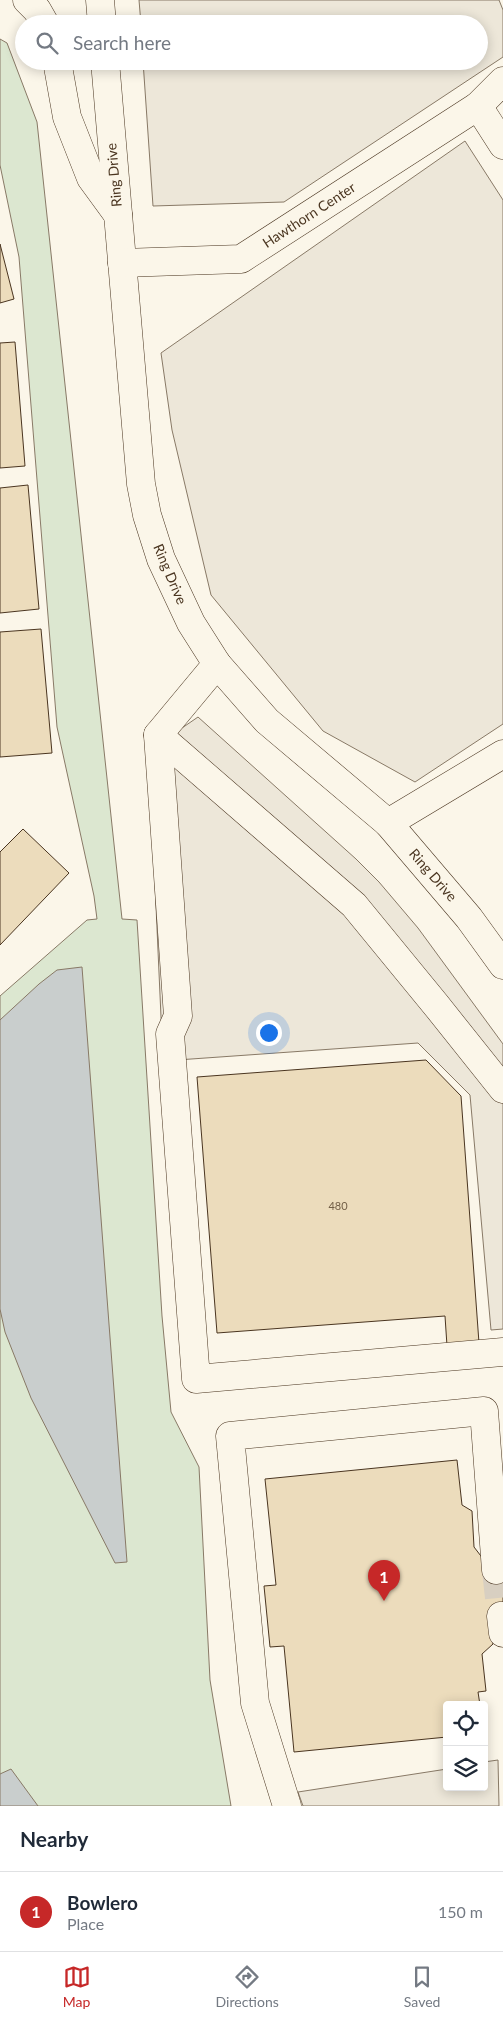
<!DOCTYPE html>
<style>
:root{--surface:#fff;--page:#f6f6f7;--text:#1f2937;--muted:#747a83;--line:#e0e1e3;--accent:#c62828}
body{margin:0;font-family:Lato,sans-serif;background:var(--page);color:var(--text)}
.controls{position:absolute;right:15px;bottom:15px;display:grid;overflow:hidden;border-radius:5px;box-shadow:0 2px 12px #0003}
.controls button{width:45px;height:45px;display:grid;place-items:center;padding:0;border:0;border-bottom:1px solid var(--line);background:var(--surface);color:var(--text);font:25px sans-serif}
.you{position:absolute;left:268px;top:1032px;width:18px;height:18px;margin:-12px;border:4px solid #fff;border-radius:50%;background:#1a73e8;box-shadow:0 0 0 8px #1a73e833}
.badge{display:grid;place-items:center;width:32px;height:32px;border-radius:50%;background:var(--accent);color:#fff;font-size:16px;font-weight:700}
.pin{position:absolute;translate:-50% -41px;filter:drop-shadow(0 1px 2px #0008)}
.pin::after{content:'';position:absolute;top:26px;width:18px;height:15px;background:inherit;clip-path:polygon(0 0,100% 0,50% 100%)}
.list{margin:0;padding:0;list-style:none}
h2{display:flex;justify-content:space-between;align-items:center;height:65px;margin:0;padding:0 20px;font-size:21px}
h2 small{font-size:16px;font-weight:400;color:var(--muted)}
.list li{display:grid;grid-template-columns:32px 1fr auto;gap:15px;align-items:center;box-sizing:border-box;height:80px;padding:0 20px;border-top:1px solid var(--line)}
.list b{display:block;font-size:19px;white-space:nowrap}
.list p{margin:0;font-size:16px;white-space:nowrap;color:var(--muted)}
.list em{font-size:16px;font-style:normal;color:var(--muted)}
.icon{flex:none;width:28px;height:28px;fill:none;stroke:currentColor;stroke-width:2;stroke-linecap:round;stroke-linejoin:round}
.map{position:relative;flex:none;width:503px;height:1806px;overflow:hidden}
.search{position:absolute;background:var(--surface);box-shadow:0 2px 12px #0003;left:15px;right:15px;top:15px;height:55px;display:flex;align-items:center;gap:12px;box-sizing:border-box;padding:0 18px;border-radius:28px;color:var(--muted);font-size:19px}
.sheet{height:145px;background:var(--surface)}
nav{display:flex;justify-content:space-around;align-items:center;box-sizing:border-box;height:70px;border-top:1px solid var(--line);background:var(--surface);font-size:14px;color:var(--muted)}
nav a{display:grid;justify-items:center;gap:2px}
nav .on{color:var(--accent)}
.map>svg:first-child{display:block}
.green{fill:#dce7d0;stroke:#887966}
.parking{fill:#ede7d9;stroke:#887966}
.water{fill:#c9cecd;stroke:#887966}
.building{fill:#ecdcbc;stroke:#4a3520}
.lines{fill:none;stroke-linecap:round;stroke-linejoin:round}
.minor-tunnel{stroke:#d8cfc1;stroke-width:28;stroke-dasharray:28 14;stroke-linecap:butt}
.minor-casing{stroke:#4a3520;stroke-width:29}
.minor{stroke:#fbf6e9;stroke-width:28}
.labels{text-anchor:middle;stroke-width:4;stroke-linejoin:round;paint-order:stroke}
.number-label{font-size:11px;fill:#725f47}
.street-label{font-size:14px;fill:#4a3520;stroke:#fbf6e9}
</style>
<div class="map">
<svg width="503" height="1806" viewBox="0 0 503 1806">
<rect width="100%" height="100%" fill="#fbf6e9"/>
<polygon class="green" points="0,39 7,43 37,122 122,919 137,920 162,1316 171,1412 199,1467 210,1680 231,1806 0,1806 0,996 87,920 97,919 94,896 57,727 19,257 0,165"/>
<g class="parking">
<polygon points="139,0 499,0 503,10 503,57 284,202 153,206 143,61 479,61 479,24 141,24"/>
<polygon points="465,141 503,200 503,724 415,782 323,731 211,595 172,430 161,353"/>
<polygon points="198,717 356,859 379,882 418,928 503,1044 503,1329 491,1330 470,1095 418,1043 163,1061 148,729 182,728"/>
<polygon points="498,1760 499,1806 303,1806 298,1792 447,1769 447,1787 484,1787 484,1762"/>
</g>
<g class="water">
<polygon points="82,967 127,1562 115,1563 31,1398 5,1332 0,1309 0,1020 39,984 57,970"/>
<polygon points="11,1769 38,1806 0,1806 0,1774"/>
</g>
<g class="building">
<polygon points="0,244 14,299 0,303"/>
<polygon points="15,342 25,466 0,468 0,343"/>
<polygon points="28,485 39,609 0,613 0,488"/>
<polygon points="41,629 52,753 0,757 0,632"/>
<polygon points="23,829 69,873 0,945 0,852"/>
<polygon points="426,1060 461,1096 479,1343 447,1346 445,1316 217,1333 197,1077"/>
<polygon points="457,1460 462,1505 472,1511 474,1547 484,1560 503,1569 503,1616 490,1617 493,1644 482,1654 486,1691 478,1692 480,1705 447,1705 447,1737 294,1752 284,1646 270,1647 264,1586 276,1585 265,1479"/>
</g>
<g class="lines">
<polyline class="minor-tunnel" points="496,1570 501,1616"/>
<defs>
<g id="minor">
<polyline points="27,0 37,10 45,24"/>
<polyline points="100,0 102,24"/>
<polyline points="57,61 67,117 91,178 118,215"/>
<polyline points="105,61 141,484 147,515 161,559 191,623 217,664 267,721 388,823 469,918 503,965"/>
<polyline points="478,106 503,81"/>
<polyline points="122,263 241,259 478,106 503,145"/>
<polyline points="217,664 158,735 178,1016 170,1034 196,1379 503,1352"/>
<polyline points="158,735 354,905 436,1005 503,1089"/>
<polyline points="388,823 503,754"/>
<polyline points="501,1616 503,1633"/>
<polyline points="287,1806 255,1703 230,1436 484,1411 496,1570"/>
</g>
</defs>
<use href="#minor" class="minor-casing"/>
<use href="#minor" class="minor"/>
</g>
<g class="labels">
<g class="number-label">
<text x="338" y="1210">480</text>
</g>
<g class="street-label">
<text transform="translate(114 175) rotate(-95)" y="5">Ring Drive</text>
<text transform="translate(309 215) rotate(-33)" y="5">Hawthorn Center</text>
<text transform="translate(170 574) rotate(67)" y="5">Ring Drive</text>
<text transform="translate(433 875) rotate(49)" y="5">Ring Drive</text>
</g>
</g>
</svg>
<div class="controls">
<button><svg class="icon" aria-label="locate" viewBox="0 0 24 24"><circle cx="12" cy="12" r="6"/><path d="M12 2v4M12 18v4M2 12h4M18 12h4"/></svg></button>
<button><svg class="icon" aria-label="layers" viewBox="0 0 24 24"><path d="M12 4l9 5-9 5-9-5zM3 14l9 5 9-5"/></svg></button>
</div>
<div class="you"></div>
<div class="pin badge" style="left:384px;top:1601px">1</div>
<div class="search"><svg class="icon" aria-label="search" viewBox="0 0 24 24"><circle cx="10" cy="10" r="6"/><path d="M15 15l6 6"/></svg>Search here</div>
</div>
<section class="sheet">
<h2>Nearby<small></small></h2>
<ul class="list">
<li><span class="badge">1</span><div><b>Bowlero</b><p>Place</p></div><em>150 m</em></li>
</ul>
</section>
<nav>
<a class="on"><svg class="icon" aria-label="map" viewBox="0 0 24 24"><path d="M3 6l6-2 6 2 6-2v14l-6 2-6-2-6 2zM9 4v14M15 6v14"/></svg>Map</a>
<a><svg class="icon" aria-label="directions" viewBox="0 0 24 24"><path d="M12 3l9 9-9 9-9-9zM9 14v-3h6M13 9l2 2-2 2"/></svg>Directions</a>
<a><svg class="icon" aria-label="saved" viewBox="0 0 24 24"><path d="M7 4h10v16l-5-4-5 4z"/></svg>Saved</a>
</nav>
